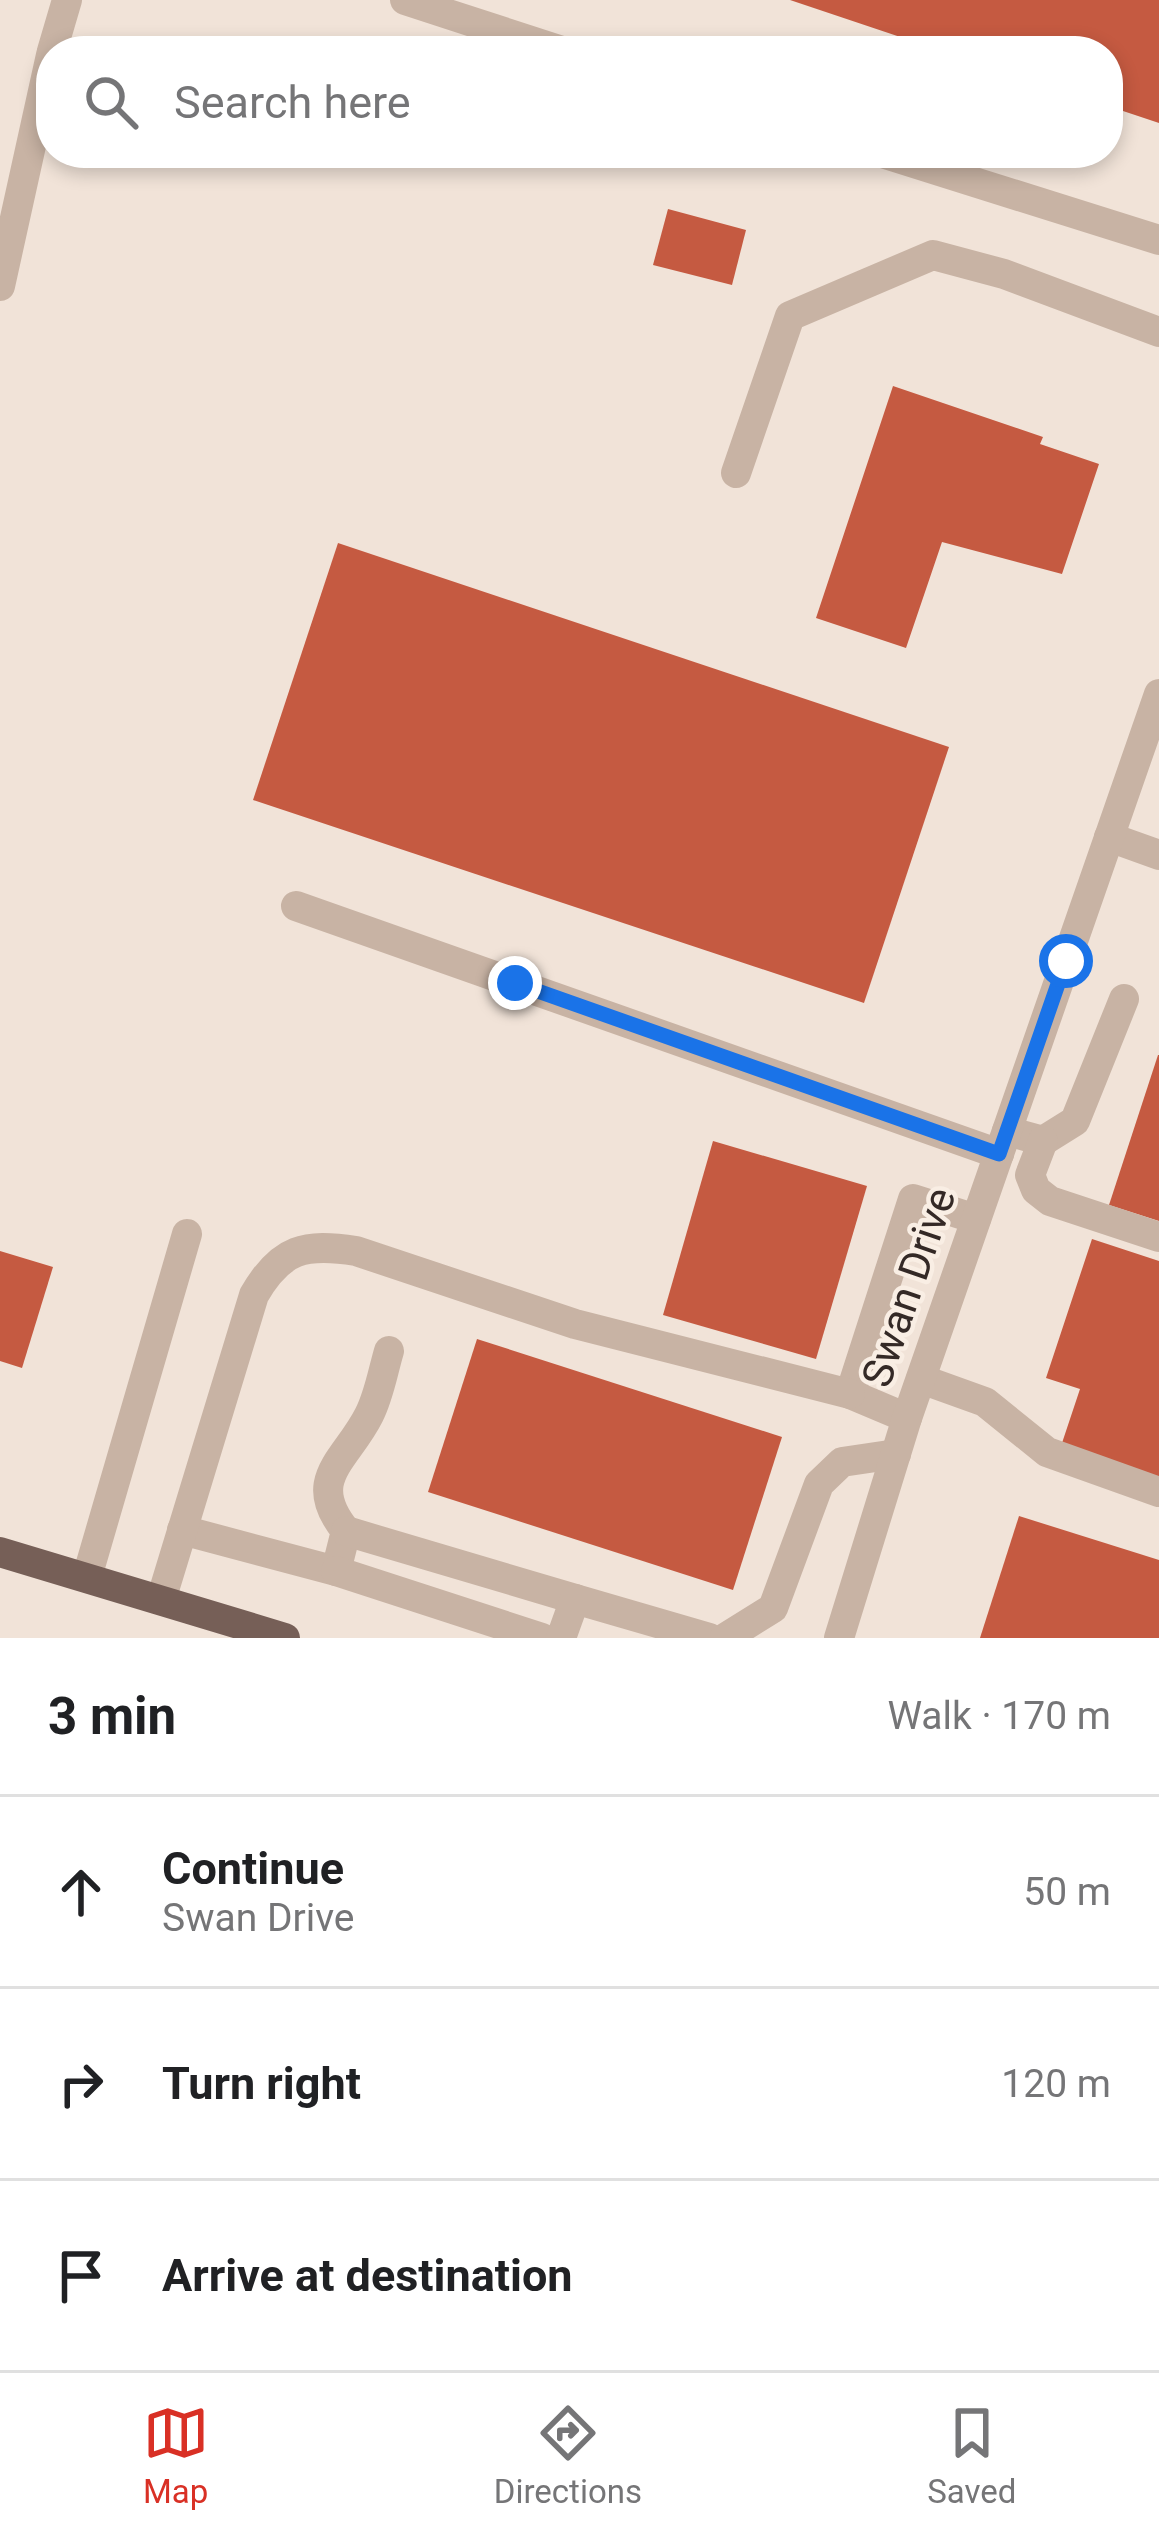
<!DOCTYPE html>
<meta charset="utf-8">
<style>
:root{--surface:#fff;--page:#f2f2f2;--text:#202124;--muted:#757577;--line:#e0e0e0;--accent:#d93025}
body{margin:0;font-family:Roboto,sans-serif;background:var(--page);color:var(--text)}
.stop{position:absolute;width:36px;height:36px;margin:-27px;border:9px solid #1a73e8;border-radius:50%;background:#fff}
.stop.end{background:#1a73e8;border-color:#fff;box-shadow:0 3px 12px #0008}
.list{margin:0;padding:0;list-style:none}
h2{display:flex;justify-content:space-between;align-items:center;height:156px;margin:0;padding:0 48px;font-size:51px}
h2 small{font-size:39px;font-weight:400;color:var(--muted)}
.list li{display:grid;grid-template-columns:78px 1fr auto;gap:36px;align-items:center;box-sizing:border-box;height:192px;padding:0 48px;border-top:3px solid var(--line)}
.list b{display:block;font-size:45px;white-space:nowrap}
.list p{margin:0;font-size:39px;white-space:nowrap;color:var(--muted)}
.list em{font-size:39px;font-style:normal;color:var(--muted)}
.icon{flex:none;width:66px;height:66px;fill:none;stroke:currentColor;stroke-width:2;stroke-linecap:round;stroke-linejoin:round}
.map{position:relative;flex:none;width:1159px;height:1638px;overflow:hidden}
.search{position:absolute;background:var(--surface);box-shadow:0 6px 18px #0003;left:36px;right:36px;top:36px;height:132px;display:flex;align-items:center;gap:30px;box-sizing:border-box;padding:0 42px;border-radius:48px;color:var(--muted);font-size:45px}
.sheet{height:732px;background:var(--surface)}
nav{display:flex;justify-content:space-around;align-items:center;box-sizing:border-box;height:168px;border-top:3px solid var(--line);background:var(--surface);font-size:33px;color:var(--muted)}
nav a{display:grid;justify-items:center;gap:6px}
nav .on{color:var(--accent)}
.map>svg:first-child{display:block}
.building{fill:#c55a41}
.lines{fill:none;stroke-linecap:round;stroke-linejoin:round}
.minor{stroke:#c8b3a4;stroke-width:30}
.major{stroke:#765f57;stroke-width:30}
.route{stroke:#1a73e8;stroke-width:15}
.labels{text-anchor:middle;stroke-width:9;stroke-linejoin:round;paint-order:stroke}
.street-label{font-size:42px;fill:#342926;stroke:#f9eee4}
</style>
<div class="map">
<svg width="1159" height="1638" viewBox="0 0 1159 1638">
<rect width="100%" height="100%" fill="#f1e3d8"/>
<g class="building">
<polygon points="790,0 1159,0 1159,123 1108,106 1108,51 942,51"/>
<polygon points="668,209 746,230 732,285 653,265"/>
<polygon points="893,386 1043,437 1040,444 1099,464 1062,574 942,542 906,648 816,618"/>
<polygon points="338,543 949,747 864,1003 253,800"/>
<polygon points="1158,1055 1159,1055 1159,1221 1109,1205"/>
<polygon points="713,1141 867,1186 816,1359 663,1315"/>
<polygon points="1092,1239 1159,1261 1159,1478 1061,1446 1080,1389 1046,1378"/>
<polygon points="0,1251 53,1267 22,1368 0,1361"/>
<polygon points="477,1339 782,1437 733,1590 428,1492"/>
<polygon points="1019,1516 1159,1560 1159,1638 980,1638"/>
</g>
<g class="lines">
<g class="minor">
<polyline points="405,0 562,51"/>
<polyline points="52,51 67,0"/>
<polyline points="882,153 1159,240"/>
<polyline points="0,286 51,55"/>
<polyline points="736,473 790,316 933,255 1004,274 1159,332"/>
<polyline points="1109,837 1159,855"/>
<polyline points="296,906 999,1154"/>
<polyline points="1007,1131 1043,1141 1075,1121 1124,999"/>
<polyline points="1043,1141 1030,1175 1036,1190 1050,1201 1159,1237"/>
<polyline points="921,1379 985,1402 1047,1452 1159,1492"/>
<polyline points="907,1418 850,1394 913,1199 976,1219"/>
<path d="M 182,1530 L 336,1571 L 346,1531 C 304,1479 346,1461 369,1415 C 379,1396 383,1371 389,1351"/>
<polyline points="346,1531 575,1599"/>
<polyline points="336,1571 542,1638"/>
<polyline points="87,1577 187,1234"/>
<path d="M 161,1600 L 254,1295 C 281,1248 305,1243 356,1251 L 575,1324 L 850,1394"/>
<polyline points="561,1638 575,1599 709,1638"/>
<polyline points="725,1638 773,1608 819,1484 842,1462 896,1454"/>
<polyline points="839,1638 907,1418 1159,694"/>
</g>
<polyline class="major" points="0,1552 285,1638"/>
</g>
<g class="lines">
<polyline class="route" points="515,983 999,1154 1066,961"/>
</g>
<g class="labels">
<g class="street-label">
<text transform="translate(908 1287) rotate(-71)" y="15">Swan Drive</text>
</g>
</g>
</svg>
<div class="stop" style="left:1066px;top:961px"></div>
<div class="stop end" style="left:515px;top:983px"></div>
<div class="search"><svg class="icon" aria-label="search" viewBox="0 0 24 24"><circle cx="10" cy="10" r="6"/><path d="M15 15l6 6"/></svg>Search here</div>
</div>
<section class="sheet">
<h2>3 min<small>Walk · 170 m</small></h2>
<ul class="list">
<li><svg class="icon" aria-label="ahead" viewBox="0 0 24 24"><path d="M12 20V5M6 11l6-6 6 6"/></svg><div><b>Continue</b><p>Swan Drive</p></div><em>50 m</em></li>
<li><svg class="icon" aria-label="right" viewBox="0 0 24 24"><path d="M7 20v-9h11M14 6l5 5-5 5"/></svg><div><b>Turn right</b></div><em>120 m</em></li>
<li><svg class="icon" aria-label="arrive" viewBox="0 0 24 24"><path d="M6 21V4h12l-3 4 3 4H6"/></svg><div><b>Arrive at destination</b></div></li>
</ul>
</section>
<nav>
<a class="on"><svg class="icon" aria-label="map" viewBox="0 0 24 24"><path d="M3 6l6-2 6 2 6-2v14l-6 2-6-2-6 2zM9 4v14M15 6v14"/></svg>Map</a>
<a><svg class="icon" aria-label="directions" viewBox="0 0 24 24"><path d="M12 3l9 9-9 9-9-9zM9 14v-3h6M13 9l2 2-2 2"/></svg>Directions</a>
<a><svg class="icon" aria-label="saved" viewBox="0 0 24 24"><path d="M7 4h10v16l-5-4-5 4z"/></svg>Saved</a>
</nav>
